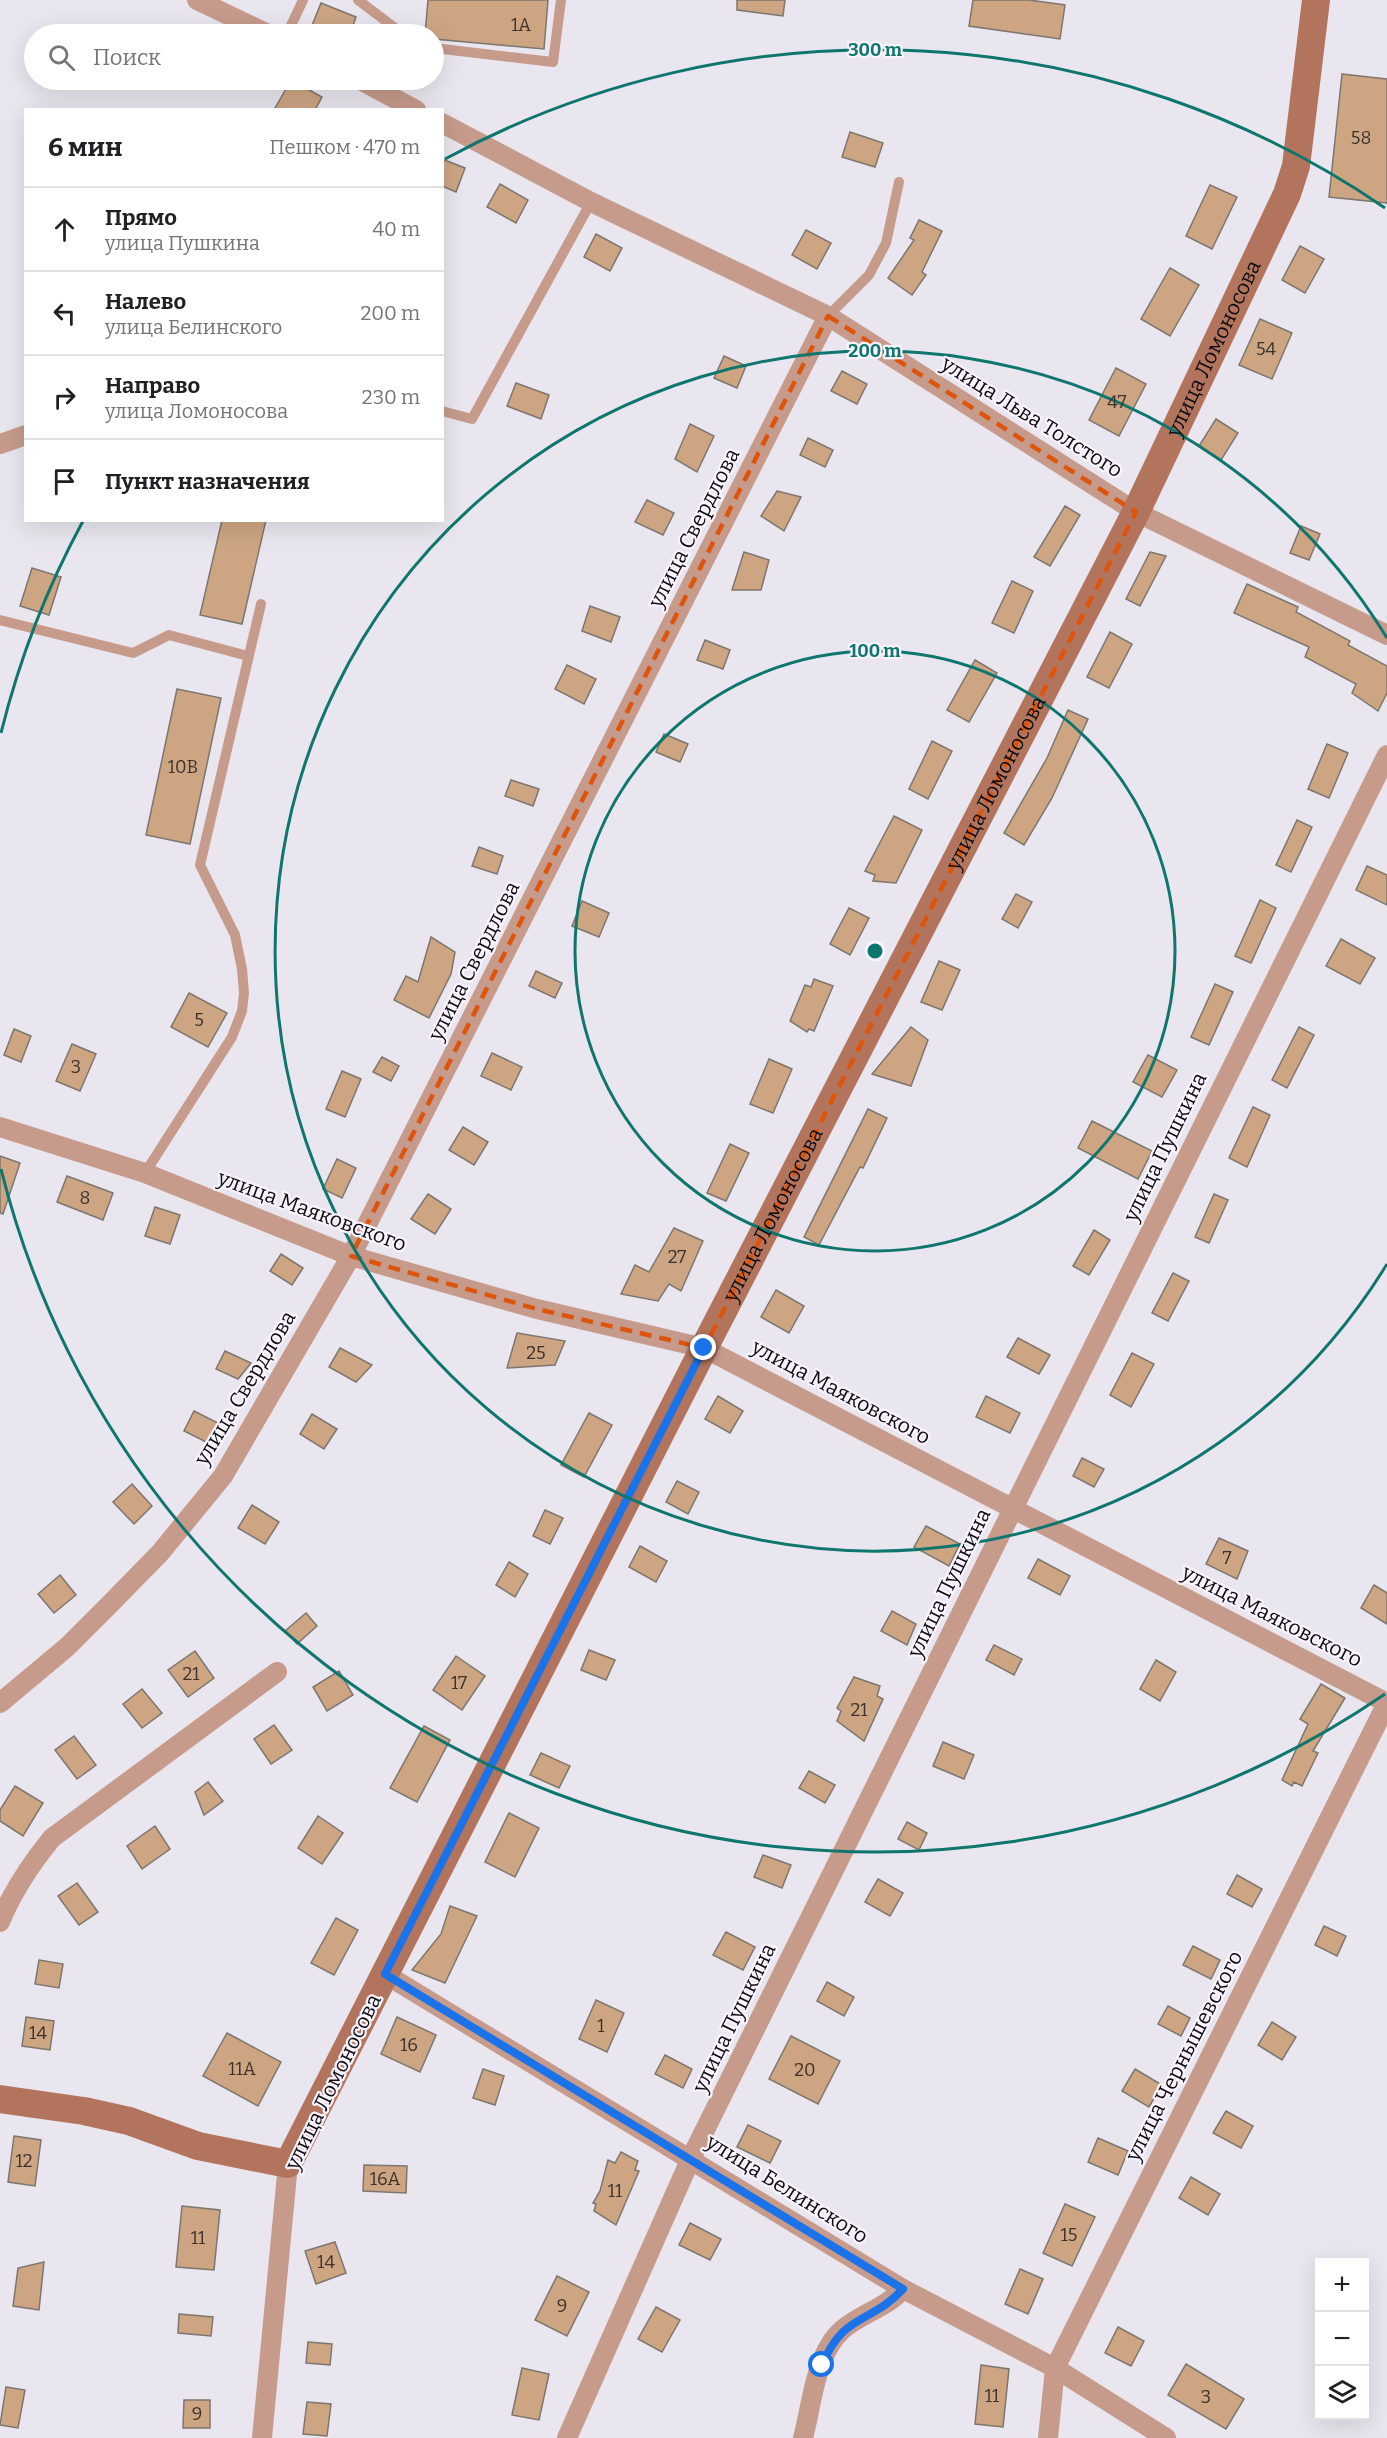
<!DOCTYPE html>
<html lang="ru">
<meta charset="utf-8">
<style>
:root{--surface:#fff;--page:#f6f6f6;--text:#202124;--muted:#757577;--line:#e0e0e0}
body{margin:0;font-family:Bitter,serif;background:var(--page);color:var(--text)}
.controls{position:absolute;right:18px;bottom:18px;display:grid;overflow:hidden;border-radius:0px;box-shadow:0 6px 24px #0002}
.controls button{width:54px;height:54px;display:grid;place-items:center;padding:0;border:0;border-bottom:2px solid var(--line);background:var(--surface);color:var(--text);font:30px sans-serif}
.stop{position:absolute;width:18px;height:18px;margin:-14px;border:4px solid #1a73e8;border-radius:50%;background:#fff}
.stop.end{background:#1a73e8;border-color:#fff;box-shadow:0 2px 6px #0008}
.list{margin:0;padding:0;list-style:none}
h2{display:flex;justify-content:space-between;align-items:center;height:78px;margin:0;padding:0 24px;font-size:26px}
h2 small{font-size:20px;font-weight:400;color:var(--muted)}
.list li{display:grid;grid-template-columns:39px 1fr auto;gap:18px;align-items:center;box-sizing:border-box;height:84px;padding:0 24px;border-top:2px solid var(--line)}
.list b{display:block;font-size:22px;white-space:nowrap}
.list p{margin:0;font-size:20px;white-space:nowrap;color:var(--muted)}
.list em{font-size:20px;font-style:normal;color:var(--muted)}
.icon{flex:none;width:33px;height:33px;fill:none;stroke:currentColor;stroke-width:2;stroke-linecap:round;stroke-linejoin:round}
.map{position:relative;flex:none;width:1387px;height:2438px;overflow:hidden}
.search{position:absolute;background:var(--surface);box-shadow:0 6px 24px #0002;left:24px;top:24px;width:420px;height:66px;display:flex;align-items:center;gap:15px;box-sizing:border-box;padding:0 21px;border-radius:33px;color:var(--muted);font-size:22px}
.panel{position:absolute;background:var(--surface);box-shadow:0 6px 24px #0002;left:24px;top:108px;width:420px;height:414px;border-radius:0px}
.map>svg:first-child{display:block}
.building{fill:#cda583;stroke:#7d766f;stroke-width:1.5}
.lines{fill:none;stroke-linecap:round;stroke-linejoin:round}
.lane{stroke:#c69b8c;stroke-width:10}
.street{stroke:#c69b8c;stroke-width:20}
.secondary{stroke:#b3745e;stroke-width:28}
.route{stroke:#1a73e8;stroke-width:8}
.marked{fill:none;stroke:#dd550c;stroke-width:4.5;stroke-dasharray:12 8;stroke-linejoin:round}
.ring{fill:none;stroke:#0f766e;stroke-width:3}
.labels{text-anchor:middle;stroke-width:4.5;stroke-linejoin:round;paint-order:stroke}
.number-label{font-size:18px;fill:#3d322b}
.street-label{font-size:21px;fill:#0d0b0e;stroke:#f8f3fd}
.centre{fill:#0f766e;stroke:#f8f3fd;stroke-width:3}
.ring-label{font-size:18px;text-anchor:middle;font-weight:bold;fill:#0f766e;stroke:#f8f3fd;stroke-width:4.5;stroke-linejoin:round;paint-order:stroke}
</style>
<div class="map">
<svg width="1387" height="2438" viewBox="0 0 1387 2438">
<rect width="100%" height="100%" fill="#eae6ef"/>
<g class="building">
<polygon points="428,0 548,0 544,49 434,39 434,34 425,34"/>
<polygon points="737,0 785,0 783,16 737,10"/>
<polygon points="973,0 1029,0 1065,5 1060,39 969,26"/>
<polygon points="321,3 356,17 350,34 328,34 311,28"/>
<polygon points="1342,74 1387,79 1387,203 1329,197"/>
<polygon points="291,80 322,97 315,110 274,110"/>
<polygon points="850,132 883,143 875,167 842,157"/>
<polygon points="442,159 465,168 456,192 442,186"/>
<polygon points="500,184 528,200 516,223 487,207"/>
<polygon points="1210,185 1237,197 1212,249 1186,236"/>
<polygon points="919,220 942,231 922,272 926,275 912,295 888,278 914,240 910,238"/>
<polygon points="806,230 831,243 817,269 792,255"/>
<polygon points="596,234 622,248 610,271 584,257"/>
<polygon points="1300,246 1324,259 1305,293 1282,280"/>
<polygon points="1170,268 1199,285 1170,336 1141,319"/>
<polygon points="1260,319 1292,333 1272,379 1239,365"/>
<polygon points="724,356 746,366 737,388 714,378"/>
<polygon points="1116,368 1146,384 1119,436 1089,420"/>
<polygon points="842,371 867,384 857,404 831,391"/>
<polygon points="516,383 549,395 541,419 507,406"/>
<polygon points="1216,419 1238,433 1221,460 1199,446"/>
<polygon points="690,424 714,436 697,472 675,459"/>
<polygon points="808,438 833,450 825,467 800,455"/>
<polygon points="777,491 801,497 784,531 761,516"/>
<polygon points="647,500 674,513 663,535 635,522"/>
<polygon points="1065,506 1080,515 1050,566 1034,557"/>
<polygon points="222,520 266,520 242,624 200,615"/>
<polygon points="1301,526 1320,534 1309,560 1290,553"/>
<polygon points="744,552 769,560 761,590 732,590"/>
<polygon points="1150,552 1166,556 1140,606 1126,599"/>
<polygon points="32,568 61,577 49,615 20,606"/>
<polygon points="1012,581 1033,591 1014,633 992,623"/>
<polygon points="1247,584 1298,607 1296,612 1350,641 1348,645 1387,666 1387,693 1378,711 1352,693 1356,684 1305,657 1309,647 1234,613"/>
<polygon points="590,606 620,617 611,642 582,631"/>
<polygon points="1110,632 1132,644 1109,688 1087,677"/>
<polygon points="705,640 730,650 723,669 697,660"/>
<polygon points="975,660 997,673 969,722 947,710"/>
<polygon points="567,665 596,679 584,704 555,689"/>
<polygon points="177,689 221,698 190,844 146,835"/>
<polygon points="1068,710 1088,719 1052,798 1024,845 1004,833 1047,758"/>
<polygon points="664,734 688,744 680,762 656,752"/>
<polygon points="932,741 952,751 928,799 909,789"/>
<polygon points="1327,744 1348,753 1329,798 1308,789"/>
<polygon points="511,780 539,789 533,806 505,796"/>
<polygon points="894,816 922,830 896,883 873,881 875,875 865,871"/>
<polygon points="1297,820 1312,827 1291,872 1276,865"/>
<polygon points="479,847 503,856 497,874 472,866"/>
<polygon points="1367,866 1387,875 1387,905 1356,890"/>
<polygon points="1016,894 1032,902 1018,928 1002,919"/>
<polygon points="1260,900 1276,908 1251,963 1235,956"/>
<polygon points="582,901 609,913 599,937 572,926"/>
<polygon points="849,908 869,918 850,955 830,944"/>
<polygon points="431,937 455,952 451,974 429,1018 394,1000 406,976 418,982"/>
<polygon points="1341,939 1375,958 1360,984 1326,966"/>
<polygon points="939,961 960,970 942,1010 921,1002"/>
<polygon points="536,971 562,983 555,998 529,986"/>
<polygon points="814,979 833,986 814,1031 809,1029 807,1032 790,1021 805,985 811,987"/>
<polygon points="1215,984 1233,992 1209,1045 1191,1037"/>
<polygon points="189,993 227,1013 208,1047 171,1027"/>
<polygon points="911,1027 928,1040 911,1086 872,1074"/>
<polygon points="1299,1027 1314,1035 1287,1088 1272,1080"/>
<polygon points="14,1029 31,1036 21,1062 4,1055"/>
<polygon points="72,1044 96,1054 80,1091 56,1081"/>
<polygon points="492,1053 522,1067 511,1090 481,1076"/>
<polygon points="1148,1055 1177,1070 1162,1097 1133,1082"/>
<polygon points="382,1057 399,1066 391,1081 373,1072"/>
<polygon points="769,1059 792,1069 773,1113 750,1104"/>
<polygon points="342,1071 361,1079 345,1117 326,1109"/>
<polygon points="1253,1107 1270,1115 1247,1167 1229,1158"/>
<polygon points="868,1109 887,1118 863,1168 860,1167 819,1245 804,1237"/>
<polygon points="1092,1121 1152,1151 1138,1179 1078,1148"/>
<polygon points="463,1127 488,1142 474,1165 449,1150"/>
<polygon points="730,1144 749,1153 726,1201 707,1193"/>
<polygon points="0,1156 20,1163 3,1214 0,1213"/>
<polygon points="337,1159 356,1168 342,1198 323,1189"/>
<polygon points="67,1176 113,1193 103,1220 57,1202"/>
<polygon points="428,1194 451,1209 435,1234 411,1219"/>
<polygon points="1214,1194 1228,1200 1209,1243 1195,1237"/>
<polygon points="155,1207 180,1215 170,1244 145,1236"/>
<polygon points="674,1228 703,1241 681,1291 669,1284 658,1301 621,1294 635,1265 649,1272"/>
<polygon points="1094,1230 1110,1240 1089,1275 1073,1266"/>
<polygon points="281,1254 303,1268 292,1285 270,1271"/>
<polygon points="1173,1273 1189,1281 1168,1321 1152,1313"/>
<polygon points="776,1290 804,1306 789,1333 761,1317"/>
<polygon points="517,1333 565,1341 555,1365 507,1368"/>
<polygon points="1018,1338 1050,1355 1039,1374 1007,1357"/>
<polygon points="340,1348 372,1365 356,1382 329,1367"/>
<polygon points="225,1351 251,1363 238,1379 216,1369"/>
<polygon points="1132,1353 1154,1364 1131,1407 1110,1395"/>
<polygon points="718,1396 743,1411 730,1433 705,1419"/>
<polygon points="986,1396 1020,1413 1010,1433 976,1417"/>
<polygon points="194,1411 220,1424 210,1444 184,1431"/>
<polygon points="589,1413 612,1425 584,1477 561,1465"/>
<polygon points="312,1414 337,1429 324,1449 300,1434"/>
<polygon points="1082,1458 1104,1469 1094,1487 1073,1476"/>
<polygon points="677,1481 699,1492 688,1514 666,1502"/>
<polygon points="132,1484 152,1506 134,1524 113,1502"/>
<polygon points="252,1505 279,1522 265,1544 238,1528"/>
<polygon points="545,1510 563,1518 550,1544 533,1536"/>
<polygon points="926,1526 960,1544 949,1566 914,1547"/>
<polygon points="1219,1538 1248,1551 1237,1579 1206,1564"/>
<polygon points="640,1546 667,1561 656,1582 629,1567"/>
<polygon points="1038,1559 1070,1576 1060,1595 1028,1578"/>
<polygon points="509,1562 528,1574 515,1597 496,1585"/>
<polygon points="60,1575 76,1595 54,1613 38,1594"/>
<polygon points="1374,1585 1387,1593 1387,1624 1361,1608"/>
<polygon points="892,1611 916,1624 907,1645 881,1631"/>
<polygon points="306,1613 317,1626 297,1644 285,1631"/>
<polygon points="994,1645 1022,1659 1014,1675 986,1660"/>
<polygon points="589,1650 615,1660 606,1680 581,1670"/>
<polygon points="195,1651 214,1678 188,1697 168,1670"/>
<polygon points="456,1656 485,1676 462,1710 433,1690"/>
<polygon points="1156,1660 1176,1672 1160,1701 1140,1689"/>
<polygon points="339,1671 353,1695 327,1711 313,1687"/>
<polygon points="854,1677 880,1686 877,1696 883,1699 864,1741 837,1721 841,1711 837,1708"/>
<polygon points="1321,1684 1345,1698 1313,1751 1318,1753 1302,1786 1294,1782 1292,1786 1282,1780 1308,1724 1300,1719"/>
<polygon points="142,1689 162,1713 142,1728 123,1704"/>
<polygon points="274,1725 292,1750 271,1764 254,1739"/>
<polygon points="424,1726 450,1740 417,1802 390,1788"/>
<polygon points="74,1736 96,1765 77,1779 55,1750"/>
<polygon points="943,1742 974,1755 964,1779 933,1766"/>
<polygon points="541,1753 570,1766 559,1788 530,1775"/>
<polygon points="809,1771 835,1785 825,1803 799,1788"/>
<polygon points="208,1782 223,1801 204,1815 195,1792"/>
<polygon points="15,1786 43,1803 23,1836 0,1821 0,1810"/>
<polygon points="509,1813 539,1828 515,1877 485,1862"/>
<polygon points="318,1816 343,1833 322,1864 298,1848"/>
<polygon points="907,1822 927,1833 919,1850 898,1839"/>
<polygon points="155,1826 170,1849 142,1869 127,1846"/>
<polygon points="763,1855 791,1865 782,1888 754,1877"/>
<polygon points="1237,1875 1262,1889 1252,1907 1227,1894"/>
<polygon points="878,1879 903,1893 890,1916 865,1902"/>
<polygon points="77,1883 98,1912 79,1925 58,1896"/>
<polygon points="450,1906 477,1916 445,1983 412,1970 441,1934"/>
<polygon points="336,1918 358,1930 334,1975 311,1963"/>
<polygon points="1324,1926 1346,1936 1337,1956 1315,1945"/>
<polygon points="726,1932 755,1947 743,1970 713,1955"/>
<polygon points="1193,1946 1220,1960 1211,1979 1183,1965"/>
<polygon points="39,1960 63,1964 59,1988 35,1984"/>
<polygon points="827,1982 854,1997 844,2016 817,2001"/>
<polygon points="596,2000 624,2013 607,2052 579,2039"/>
<polygon points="1168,2006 1190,2018 1181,2036 1158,2024"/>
<polygon points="26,2017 54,2021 50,2050 22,2046"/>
<polygon points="397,2017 436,2035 420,2072 381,2054"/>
<polygon points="1272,2022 1296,2037 1282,2060 1258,2045"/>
<polygon points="227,2033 281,2062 258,2106 203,2076"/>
<polygon points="791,2036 840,2061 818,2104 769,2079"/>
<polygon points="665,2055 692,2069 683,2088 655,2074"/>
<polygon points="483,2069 504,2076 495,2105 473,2098"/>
<polygon points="1135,2069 1162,2085 1149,2107 1122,2091"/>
<polygon points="1226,2111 1253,2126 1241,2148 1213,2133"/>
<polygon points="748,2125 781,2141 770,2163 737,2147"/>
<polygon points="14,2136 41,2140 35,2186 8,2182"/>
<polygon points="1098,2138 1128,2151 1118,2175 1088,2162"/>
<polygon points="621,2152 638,2161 635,2170 639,2171 616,2225 594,2211 596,2204 593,2203 600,2191 608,2160 615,2163"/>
<polygon points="364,2165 407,2166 406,2193 363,2191"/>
<polygon points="1191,2177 1220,2194 1208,2215 1179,2198"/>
<polygon points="1065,2204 1095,2217 1072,2266 1043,2253"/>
<polygon points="182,2206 220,2210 214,2270 176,2267"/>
<polygon points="690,2223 721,2239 710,2260 679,2245"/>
<polygon points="335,2242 346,2273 316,2284 305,2251"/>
<polygon points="44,2262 39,2310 13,2306 18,2268"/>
<polygon points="1020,2269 1043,2279 1028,2314 1005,2304"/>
<polygon points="557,2276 589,2292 567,2336 535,2320"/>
<polygon points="656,2307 680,2320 662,2352 638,2339"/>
<polygon points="179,2314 213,2317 211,2336 178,2333"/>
<polygon points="1118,2327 1144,2341 1131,2366 1105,2353"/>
<polygon points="308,2342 332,2344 330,2365 306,2363"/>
<polygon points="1186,2364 1244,2399 1226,2429 1168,2395"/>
<polygon points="981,2365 1009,2369 1003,2427 975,2424"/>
<polygon points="522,2368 549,2374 539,2420 512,2415"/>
<polygon points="6,2387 25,2390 18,2428 0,2425"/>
<polygon points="184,2400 210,2400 210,2428 183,2428"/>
<polygon points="307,2402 331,2404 327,2436 303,2434"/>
</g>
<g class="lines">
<g class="lane">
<polyline points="358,0 403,34"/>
<polyline points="287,34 303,0"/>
<polyline points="434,48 553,62 561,0"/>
<polyline points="828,316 869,275 886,243 899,182"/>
<polyline points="442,411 472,419 591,202"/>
<polyline points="0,620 133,653 169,635 248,656"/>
<polyline points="145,1173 232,1037 242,1011 244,993 242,969 235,935 200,865 261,604"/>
</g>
<g class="street">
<polyline points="197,0 268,34"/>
<polyline points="360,80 416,110"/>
<polyline points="442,123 591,202 828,316 1136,512 1387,635"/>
<polyline points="0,444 26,435"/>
<polyline points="0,1127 145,1173 351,1256 537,1309 704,1348 1387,1703"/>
<polyline points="0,1703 67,1647 112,1602 160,1553 223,1476 351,1256 828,316"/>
<path d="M 0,1922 C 13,1890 30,1865 52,1838 L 277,1672"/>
<polyline points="385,1974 903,2289 1055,2368 1166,2438"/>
<polyline points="262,2438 288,2164"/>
<polyline points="567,2438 691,2158 1387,755"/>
<path d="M 803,2438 C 812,2405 815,2354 842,2330 C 860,2314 886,2308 903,2289"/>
<polyline points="1048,2438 1055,2368 1387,1703"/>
</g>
<path class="secondary" id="s1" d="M 0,2099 L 84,2111 L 129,2121 L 198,2146 L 288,2164 L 704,1348 L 1136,512 L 1287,194 L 1296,166 L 1316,0"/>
</g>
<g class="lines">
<path class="route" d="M 704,1348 L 385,1974 L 903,2289 C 871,2324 844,2312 822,2365"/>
</g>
<path class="marked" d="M 828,316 L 1136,512 L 704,1348 L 537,1309 L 351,1256 Z"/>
<g class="ring">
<circle cx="875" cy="951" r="300"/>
<path d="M1387 1264A600 600 0 1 1 1387 638"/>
<path d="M1385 1694A901 901 0 0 1 1 1169M1 733A901 901 0 0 1 83 521M445 159A901 901 0 0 1 1385 208"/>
</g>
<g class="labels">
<g class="number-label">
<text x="521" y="31">1А</text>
<text x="1361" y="144">58</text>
<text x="1266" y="355">54</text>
<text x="1117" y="408">47</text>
<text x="183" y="773">10В</text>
<text x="199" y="1026">5</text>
<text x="76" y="1073">3</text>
<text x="85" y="1204">8</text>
<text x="677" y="1263">27</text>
<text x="536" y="1359">25</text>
<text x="1227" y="1564">7</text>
<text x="191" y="1680">21</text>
<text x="459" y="1689">17</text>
<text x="859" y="1716">21</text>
<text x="601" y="2032">1</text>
<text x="38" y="2039">14</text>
<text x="409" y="2051">16</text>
<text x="242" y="2075">11А</text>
<text x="805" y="2076">20</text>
<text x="24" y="2167">12</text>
<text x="385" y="2185">16А</text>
<text x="615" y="2197">11</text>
<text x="1069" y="2241">15</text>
<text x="198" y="2244">11</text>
<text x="326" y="2268">14</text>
<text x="562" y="2312">9</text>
<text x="992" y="2402">11</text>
<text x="1206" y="2403">3</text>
<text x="197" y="2420">9</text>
</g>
<g class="street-label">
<text dy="7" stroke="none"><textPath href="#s1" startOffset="2334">улица Ломоносова</textPath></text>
<text transform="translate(1032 417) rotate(32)" y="7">улица Льва Толстого</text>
<text transform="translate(694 528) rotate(-63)" y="7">улица Свердлова</text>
<text dy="7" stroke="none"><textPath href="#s1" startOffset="1848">улица Ломоносова</textPath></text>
<text transform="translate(474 961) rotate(-63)" y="7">улица Свердлова</text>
<text transform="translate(1165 1147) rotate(-64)" y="7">улица Пушкина</text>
<text transform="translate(312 1211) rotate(20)" y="7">улица Маяковского</text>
<text dy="7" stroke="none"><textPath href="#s1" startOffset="1362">улица Ломоносова</textPath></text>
<text transform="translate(245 1388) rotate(-59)" y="7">улица Свердлова</text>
<text transform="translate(841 1392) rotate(28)" y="7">улица Маяковского</text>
<text transform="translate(949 1583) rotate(-64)" y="7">улица Пушкина</text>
<text transform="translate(1272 1616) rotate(27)" y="7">улица Маяковского</text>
<text transform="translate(734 2018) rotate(-64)" y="7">улица Пушкина</text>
<text transform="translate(1184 2056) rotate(-63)" y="7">улица Чернышевского</text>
<text transform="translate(333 2082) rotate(-64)" y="7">улица Ломоносова</text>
<text transform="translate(787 2189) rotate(32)" y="7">улица Белинского</text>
</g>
</g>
<circle cx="875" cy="951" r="9" class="centre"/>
<g class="ring-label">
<text x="875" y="56">300 m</text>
<text x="875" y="357">200 m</text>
<text x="875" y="657">100 m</text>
</g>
</svg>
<div class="controls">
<button>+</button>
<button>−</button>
<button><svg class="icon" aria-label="layers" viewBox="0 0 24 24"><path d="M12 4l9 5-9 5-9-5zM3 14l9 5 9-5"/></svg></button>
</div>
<div class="stop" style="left:822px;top:2365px"></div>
<div class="stop end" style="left:704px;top:1348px"></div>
<div class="search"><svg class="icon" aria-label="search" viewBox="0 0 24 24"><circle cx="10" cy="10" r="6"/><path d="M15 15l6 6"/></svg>Поиск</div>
<section class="panel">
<h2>6 мин<small>Пешком · 470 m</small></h2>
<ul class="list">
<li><svg class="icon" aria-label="ahead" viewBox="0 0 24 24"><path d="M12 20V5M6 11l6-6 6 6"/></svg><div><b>Прямо</b><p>улица Пушкина</p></div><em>40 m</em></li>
<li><svg class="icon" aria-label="left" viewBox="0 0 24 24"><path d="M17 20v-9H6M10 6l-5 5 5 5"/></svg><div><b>Налево</b><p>улица Белинского</p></div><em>200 m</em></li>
<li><svg class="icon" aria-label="right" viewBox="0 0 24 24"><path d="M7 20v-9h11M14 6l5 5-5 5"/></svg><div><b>Направо</b><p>улица Ломоносова</p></div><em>230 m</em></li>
<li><svg class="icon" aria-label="arrive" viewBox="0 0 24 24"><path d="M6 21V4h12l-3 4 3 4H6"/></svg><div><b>Пункт назначения</b></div></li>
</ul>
</section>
</div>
